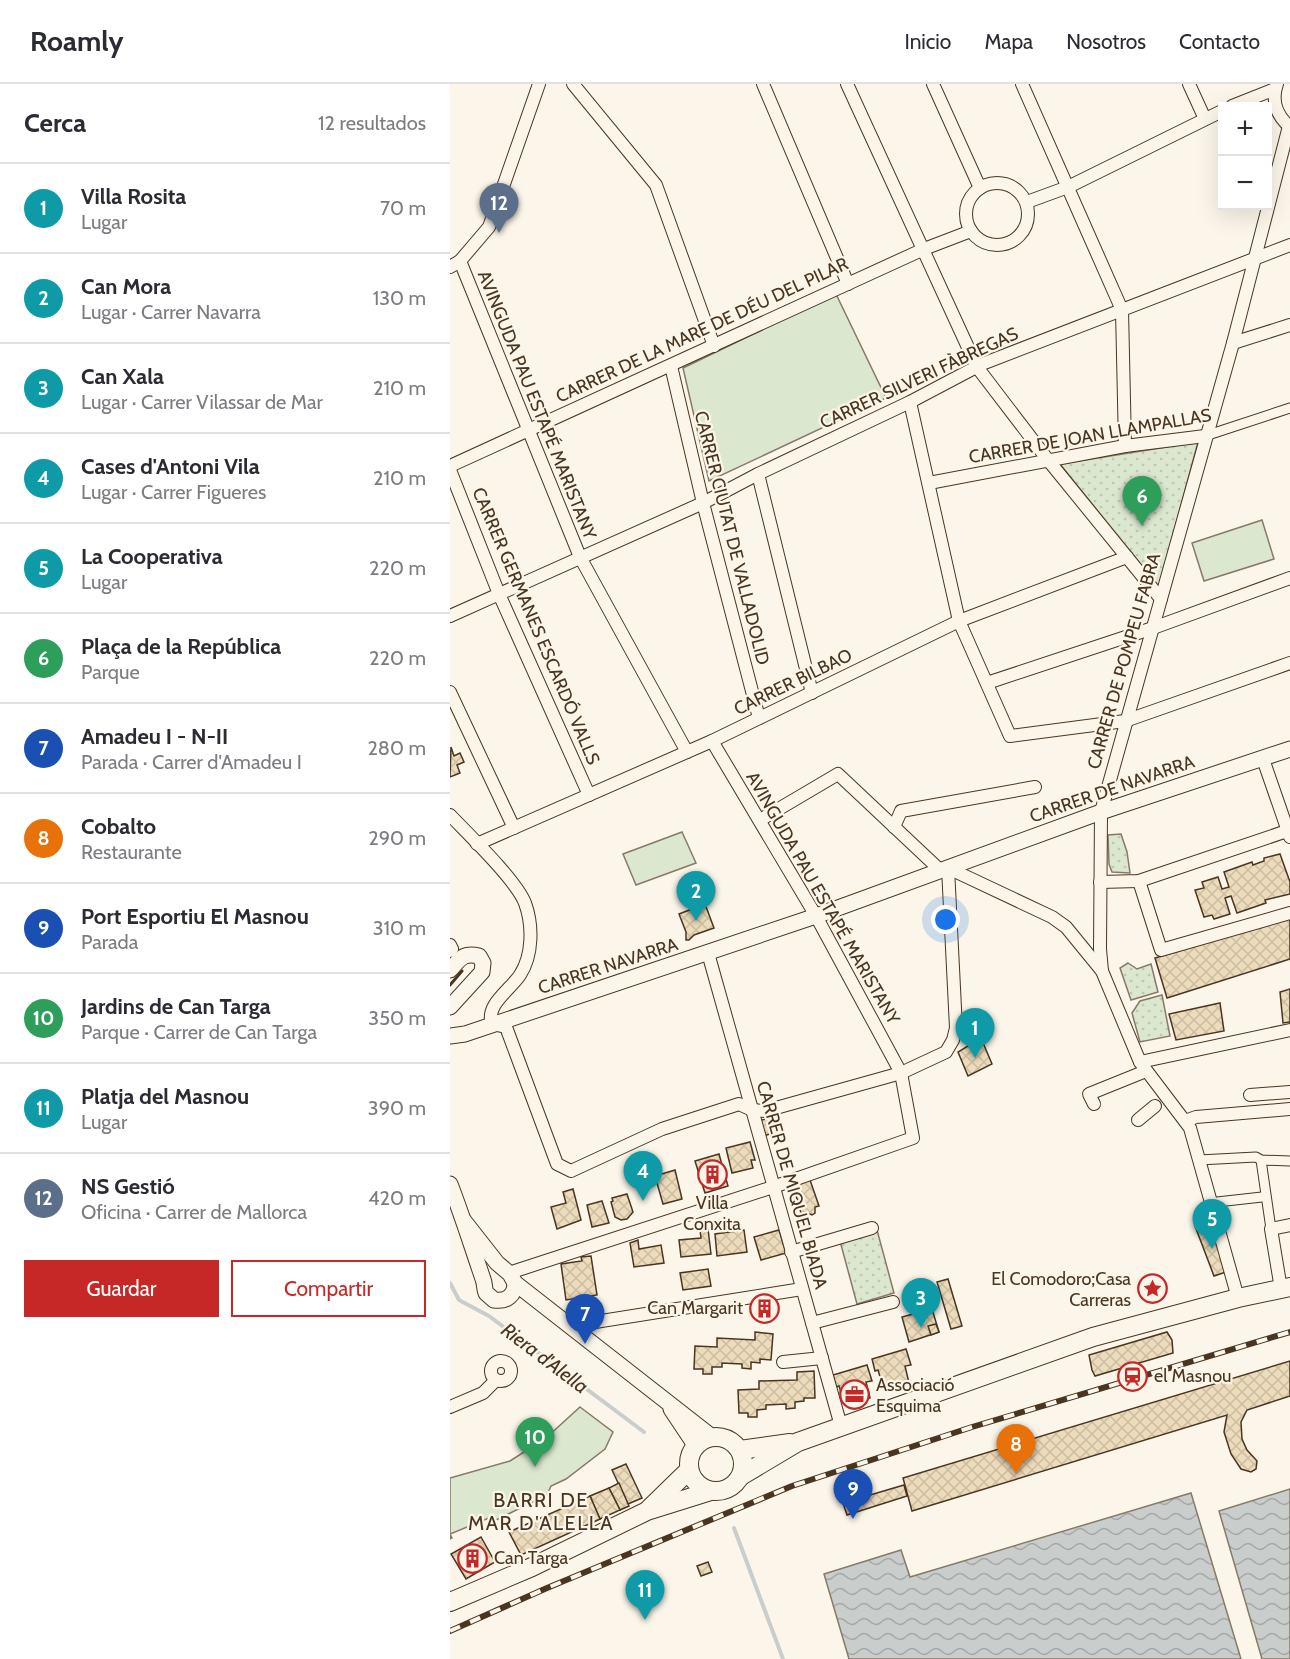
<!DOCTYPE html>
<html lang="es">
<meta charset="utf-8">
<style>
:root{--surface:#fff;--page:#f7f7f7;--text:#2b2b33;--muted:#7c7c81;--line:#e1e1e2;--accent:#c62828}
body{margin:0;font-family:Cabin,sans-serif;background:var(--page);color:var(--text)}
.controls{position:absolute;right:18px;top:18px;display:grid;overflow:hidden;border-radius:0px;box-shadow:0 6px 24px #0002}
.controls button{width:54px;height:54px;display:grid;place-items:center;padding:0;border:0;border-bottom:2px solid var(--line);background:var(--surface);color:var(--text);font:30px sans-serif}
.you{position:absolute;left:496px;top:836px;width:21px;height:21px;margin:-15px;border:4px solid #fff;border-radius:50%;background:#1a73e8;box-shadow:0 0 0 9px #1a73e833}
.badge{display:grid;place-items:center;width:39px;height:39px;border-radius:50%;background:var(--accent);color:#fff;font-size:20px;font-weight:700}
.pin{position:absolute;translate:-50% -50px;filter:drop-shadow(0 2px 3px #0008)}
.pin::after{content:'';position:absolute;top:32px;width:21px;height:18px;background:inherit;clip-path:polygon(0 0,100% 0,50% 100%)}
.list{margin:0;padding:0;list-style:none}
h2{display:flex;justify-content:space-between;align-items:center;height:78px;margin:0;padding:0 24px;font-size:26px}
h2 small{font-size:20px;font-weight:400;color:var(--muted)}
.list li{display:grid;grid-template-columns:39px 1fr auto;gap:18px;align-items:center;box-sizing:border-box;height:90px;padding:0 24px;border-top:2px solid var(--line)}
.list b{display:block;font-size:22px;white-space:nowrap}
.list p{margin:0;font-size:20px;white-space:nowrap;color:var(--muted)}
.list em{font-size:20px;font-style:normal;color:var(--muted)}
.actions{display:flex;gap:12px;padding:18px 24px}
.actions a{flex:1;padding:14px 0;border:2px solid var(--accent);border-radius:0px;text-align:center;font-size:21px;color:var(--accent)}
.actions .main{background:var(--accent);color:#fff}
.map{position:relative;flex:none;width:840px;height:1575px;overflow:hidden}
header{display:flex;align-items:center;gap:36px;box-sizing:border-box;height:84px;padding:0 30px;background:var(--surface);border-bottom:2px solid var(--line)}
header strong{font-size:28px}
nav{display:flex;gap:33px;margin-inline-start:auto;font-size:21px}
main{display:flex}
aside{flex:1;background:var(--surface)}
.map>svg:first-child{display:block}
.park{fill:url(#park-dots);stroke:#887966;stroke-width:1.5}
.garden{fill:#dce7d0;stroke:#887966;stroke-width:1.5}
.water{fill:url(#water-waves);stroke:#887966;stroke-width:1.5}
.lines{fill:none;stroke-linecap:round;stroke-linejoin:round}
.stream{stroke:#c9cecd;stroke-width:4}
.building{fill:url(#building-cross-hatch);stroke:#4a3520;stroke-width:1.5}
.pedestrian-casing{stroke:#4a3520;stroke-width:11}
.minor-casing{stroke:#4a3520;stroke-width:14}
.tertiary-casing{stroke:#4a3520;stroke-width:17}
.primary-casing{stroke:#4a3520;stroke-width:20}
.pedestrian{stroke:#fbf6e9;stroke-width:9}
.minor{stroke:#fbf6e9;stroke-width:12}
.tertiary{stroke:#fbf6e9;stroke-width:15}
.primary{stroke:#fbf6e9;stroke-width:18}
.rail-casing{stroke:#4a3520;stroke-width:6}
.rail{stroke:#fbf6e9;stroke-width:4;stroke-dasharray:11;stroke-linecap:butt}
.wall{stroke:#4a3520;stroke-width:3}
.labels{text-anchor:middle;stroke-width:4.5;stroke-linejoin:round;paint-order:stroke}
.street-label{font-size:18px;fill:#4a3520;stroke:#fbf6e9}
.poi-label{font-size:18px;fill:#4a3520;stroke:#fbf6e9;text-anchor:start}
.water-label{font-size:20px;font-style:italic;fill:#4a3520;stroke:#fbf6e9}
.neighbourhood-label{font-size:20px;letter-spacing:1.5px;fill:#4a3520;stroke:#fbf6e9}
</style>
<header>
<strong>Roamly</strong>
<nav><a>Inicio</a><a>Mapa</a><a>Nosotros</a><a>Contacto</a></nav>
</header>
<main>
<aside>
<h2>Cerca<small>12 resultados</small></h2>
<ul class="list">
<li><span class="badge" style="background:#0f9aa8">1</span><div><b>Villa Rosita</b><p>Lugar</p></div><em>70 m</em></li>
<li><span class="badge" style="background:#0f9aa8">2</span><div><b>Can Mora</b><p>Lugar · Carrer Navarra</p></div><em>130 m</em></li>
<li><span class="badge" style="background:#0f9aa8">3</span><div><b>Can Xala</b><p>Lugar · Carrer Vilassar de Mar</p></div><em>210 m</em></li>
<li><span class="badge" style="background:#0f9aa8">4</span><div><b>Cases d'Antoni Vila</b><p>Lugar · Carrer Figueres</p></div><em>210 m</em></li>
<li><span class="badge" style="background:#0f9aa8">5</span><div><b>La Cooperativa</b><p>Lugar</p></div><em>220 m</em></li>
<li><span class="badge" style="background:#2e9e5b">6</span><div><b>Plaça de la República</b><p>Parque</p></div><em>220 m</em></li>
<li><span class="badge" style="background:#1a4fb4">7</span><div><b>Amadeu I - N-II</b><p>Parada · Carrer d'Amadeu I</p></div><em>280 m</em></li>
<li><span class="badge" style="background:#e8710a">8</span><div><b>Cobalto</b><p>Restaurante</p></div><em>290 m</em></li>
<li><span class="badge" style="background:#1a4fb4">9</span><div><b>Port Esportiu El Masnou</b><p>Parada</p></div><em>310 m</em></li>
<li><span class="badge" style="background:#2e9e5b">10</span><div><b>Jardins de Can Targa</b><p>Parque · Carrer de Can Targa</p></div><em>350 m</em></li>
<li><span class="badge" style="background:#0f9aa8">11</span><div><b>Platja del Masnou</b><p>Lugar</p></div><em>390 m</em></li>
<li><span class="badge" style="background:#5c6f8a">12</span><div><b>NS Gestió</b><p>Oficina · Carrer de Mallorca</p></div><em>420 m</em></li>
</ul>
<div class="actions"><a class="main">Guardar</a><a>Compartir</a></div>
</aside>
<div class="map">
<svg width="840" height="1575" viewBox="0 0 840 1575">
<defs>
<pattern id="park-dots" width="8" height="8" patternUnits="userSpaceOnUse" patternTransform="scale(1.5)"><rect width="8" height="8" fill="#dce7d0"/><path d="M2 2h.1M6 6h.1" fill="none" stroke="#bec7b2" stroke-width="1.8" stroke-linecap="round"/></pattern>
<pattern id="water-waves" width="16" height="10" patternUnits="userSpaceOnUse" patternTransform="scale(1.5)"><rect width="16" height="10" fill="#c9cecd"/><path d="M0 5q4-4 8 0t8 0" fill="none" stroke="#a5a8a6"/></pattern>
<pattern id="building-cross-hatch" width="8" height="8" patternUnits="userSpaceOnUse" patternTransform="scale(1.5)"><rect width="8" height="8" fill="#ecdcbc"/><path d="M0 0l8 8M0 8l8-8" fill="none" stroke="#ccbda1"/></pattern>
</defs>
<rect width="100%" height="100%" fill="#fbf6e9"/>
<g class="park">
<polygon points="748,358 709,503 610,380"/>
<polygon points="671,750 677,768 680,789 662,788 659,780 658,751"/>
<polygon points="678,879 687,885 701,880 708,908 681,916 670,884"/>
<polygon points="712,911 720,952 690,958 682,929 690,917"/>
<polygon points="427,1146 444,1209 407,1220 390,1157"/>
</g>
<g class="garden">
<polygon points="386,210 436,314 259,397 233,284"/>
<polygon points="812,436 824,475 754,497 742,459"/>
<polygon points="232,748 246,779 186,801 173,770"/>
<polygon points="130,1323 163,1348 155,1365 116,1395 101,1402 97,1411 42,1438 39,1434 0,1450 2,1454 0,1455 0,1394 60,1377 96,1354"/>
</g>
<g class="water">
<polygon points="840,1405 840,1575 812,1575 769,1427"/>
<polygon points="741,1409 791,1575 399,1575 374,1490 451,1466 460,1493"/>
</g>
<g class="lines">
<g class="stream">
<polyline points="0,1199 9,1216 39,1232 194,1348"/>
<polyline points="284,1444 333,1575"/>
</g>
</g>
<g class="building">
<polygon points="1,663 4,672 10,669 14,678 7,681 10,689 0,693"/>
<polygon points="830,770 840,798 840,810 815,816 816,819 787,829 781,812 775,814 780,830 764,835 762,831 754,833 745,806 754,804 752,798 768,793 772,805 779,803 774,788 802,778 803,781 814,777 814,774"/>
<polygon points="255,820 264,844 244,851 239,856 236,856 236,848 229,830"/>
<polygon points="840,834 840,875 717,914 705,874"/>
<polygon points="840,905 840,938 833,939 830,908"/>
<polygon points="770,919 774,947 726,956 719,930"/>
<polygon points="531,954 542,980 518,992 508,968"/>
<polygon points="328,1032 332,1047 329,1048 328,1053 324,1054 320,1050 313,1052 308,1037"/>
<polygon points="300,1058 305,1076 301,1076 303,1084 282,1089 276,1064"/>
<polygon points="269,1070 278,1102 255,1109 245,1077"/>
<polygon points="225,1086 232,1115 213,1120 205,1092"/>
<polygon points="360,1096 369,1122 365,1123 365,1129 362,1131 355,1128 351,1129 343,1101"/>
<polygon points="123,1105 131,1136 107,1145 101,1123 116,1119 113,1108"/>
<polygon points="177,1110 183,1128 177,1135 171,1136 165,1133 161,1118 163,1117 162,1114"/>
<polygon points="152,1117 159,1139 142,1143 137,1121"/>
<polygon points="762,1138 776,1188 764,1192 745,1142"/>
<polygon points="258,1145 261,1170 231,1173 229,1156 251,1154 250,1146"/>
<polygon points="294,1146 297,1168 267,1172 265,1150"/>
<polygon points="329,1146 336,1169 311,1176 304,1153"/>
<polygon points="188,1156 189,1165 211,1161 214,1179 184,1183 180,1159"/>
<polygon points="141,1172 147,1211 116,1216 111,1180 132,1177 131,1173"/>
<polygon points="258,1185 261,1202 233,1206 230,1189"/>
<polygon points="498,1195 512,1242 501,1245 487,1198"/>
<polygon points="324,1215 326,1228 304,1233 302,1219"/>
<polygon points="482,1225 489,1248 459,1258 452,1233"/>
<polygon points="486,1240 489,1248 481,1251 478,1242"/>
<polygon points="305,1248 323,1250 321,1276 310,1275 310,1279 301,1278 301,1285 292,1284 292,1280 272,1279 272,1283 262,1283 262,1290 253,1290 253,1285 244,1285 245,1262 267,1263 267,1254 305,1256"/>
<polygon points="717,1248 722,1256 723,1269 645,1292 642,1286 639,1271"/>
<polygon points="456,1265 461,1281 455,1282 459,1299 434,1306 428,1286 425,1287 422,1275"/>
<polygon points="840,1277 840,1312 797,1326 791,1338 792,1355 797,1366 807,1377 806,1385 801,1388 791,1385 781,1370 774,1348 777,1331 462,1427 453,1394"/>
<polygon points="417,1281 422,1297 416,1298 420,1314 395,1321 389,1302 386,1303 383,1291"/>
<polygon points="364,1287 365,1314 354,1314 354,1317 345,1318 345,1324 336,1325 336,1320 316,1321 316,1325 307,1326 307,1333 298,1333 298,1329 289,1329 288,1306 309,1305 309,1297 347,1296 347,1288"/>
<polygon points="176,1380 192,1414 178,1420 162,1386"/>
<polygon points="169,1399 179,1422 170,1426 159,1404"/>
<polygon points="454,1401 457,1412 397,1431 393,1419"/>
<polygon points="159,1404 170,1426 150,1435 140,1412"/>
<polygon points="140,1412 150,1435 71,1471 59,1448"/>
<polygon points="31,1453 45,1478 16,1495 1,1470"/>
<polygon points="258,1478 262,1488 251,1492 247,1482"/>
</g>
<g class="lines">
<defs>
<g id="pedestrian">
<polyline points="755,352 840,324"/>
<polyline points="749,1076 806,1073 811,1076 840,1077"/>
<polyline points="811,1076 821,1145"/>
<polyline points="767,1118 812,1113"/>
</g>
<g id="minor">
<polyline points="123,0 206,101 264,262"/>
<polyline points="313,0 398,200"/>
<polyline points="397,0 527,283 598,376 711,515"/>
<polyline points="483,0 530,104"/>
<polyline points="572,0 672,226 675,362"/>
<polyline points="739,0 755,35"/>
<path d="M 827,0 C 821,17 827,32 840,43"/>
<polyline points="782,22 825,5"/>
<circle cx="547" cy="130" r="31"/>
<polyline points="577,118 618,103 772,27"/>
<polyline points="10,177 130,473 237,668"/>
<polyline points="0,183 10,177 39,143 89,0"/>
<polyline points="783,259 840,241"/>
<polyline points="221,282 253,419 309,634"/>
<polyline points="460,318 509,537 560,652 675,637 840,579"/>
<polyline points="0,382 474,165 521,147"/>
<polyline points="0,386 49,510 139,711"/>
<polyline points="308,390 362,609"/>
<polyline points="479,399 675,362 755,352"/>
<polyline points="0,532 253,419 308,390 460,318 532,280 840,161"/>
<polyline points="537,599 703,544 840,494"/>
<polyline points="0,608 64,744"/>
<polyline points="813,675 840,753"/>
<path d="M 0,731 C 19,751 66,796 75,819 C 83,841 83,871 70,891 C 60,906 35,921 42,940 L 56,943 L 107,1080 L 121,1087 L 212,1045 L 289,1020 L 302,1026 L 315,1027 L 451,989 L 496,968 L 503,956 L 506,944 L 498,784 L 602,833 L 616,843 L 652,887 L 690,978 L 740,1044 L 788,1214"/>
<polyline points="310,736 388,690 490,786"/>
<polyline points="444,743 451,727 585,703"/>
<polyline points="27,760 262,657 509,537 677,473"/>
<polyline points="689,797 711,866 840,829"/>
<polyline points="650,798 689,797 840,746"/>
<polyline points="0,861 2,865 0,867"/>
<polyline points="258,869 391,1342"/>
<polyline points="652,887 650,865 651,728 783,259 839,42"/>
<polyline points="690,978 840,946"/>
<polyline points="800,1011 840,1008"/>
<polyline points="644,1020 639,1010 696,987"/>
<polyline points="688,1036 705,1022"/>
<polyline points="735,1037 746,1033 840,1025"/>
<polyline points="341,1168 422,1144"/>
<polyline points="60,1190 65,1187 323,1103 463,1054 451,989 366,832 262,657"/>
<polyline points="831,1205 821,1145 840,1141"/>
<polyline points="362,1239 443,1218"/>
<polyline points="120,1242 352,1205"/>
<circle cx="51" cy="1287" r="10"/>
<polyline points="333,1278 372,1274"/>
<polyline points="0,1323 33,1309 46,1296"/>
</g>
<g id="tertiary">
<path d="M 0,886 C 10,875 13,868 29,872 L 33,879 L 32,888 L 0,923"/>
<polyline points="0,952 15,950 366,832 651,728 840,665"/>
<path d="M 0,1100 C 12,1131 22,1163 33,1195 C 35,1200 34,1204 36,1209 L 44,1216 C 57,1218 65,1211 65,1199"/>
<polyline points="14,1137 47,1179 60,1190 65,1199 262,1353"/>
<polyline points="221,1325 245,1361"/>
</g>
<g id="primary">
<circle cx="266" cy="1380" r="27"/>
<polyline points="290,1366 340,1359"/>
<polyline points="291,1392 348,1358 643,1253 788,1214 840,1203"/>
<polyline points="199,1425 238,1387"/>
<polyline points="0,1518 82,1483 197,1427 261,1407"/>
</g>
</defs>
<use href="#pedestrian" class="pedestrian-casing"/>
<use href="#minor" class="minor-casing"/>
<use href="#tertiary" class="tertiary-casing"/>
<use href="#primary" class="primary-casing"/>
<use href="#pedestrian" class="pedestrian"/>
<use href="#minor" class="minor"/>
<use href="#tertiary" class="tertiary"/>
<use href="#primary" class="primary"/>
<defs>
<polyline id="rail" points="0,1547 97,1504 342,1402 522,1343 840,1248"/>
</defs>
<use href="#rail" class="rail-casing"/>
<use href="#rail" class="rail"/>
<polyline class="wall" points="0,901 12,887"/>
</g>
<defs>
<symbol id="building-ring" viewBox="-11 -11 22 22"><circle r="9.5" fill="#fbf6e9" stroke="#c62828" stroke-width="1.5"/><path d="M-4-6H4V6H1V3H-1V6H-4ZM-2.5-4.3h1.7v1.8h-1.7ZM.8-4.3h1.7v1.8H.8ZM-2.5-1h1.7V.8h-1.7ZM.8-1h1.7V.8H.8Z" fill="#c62828"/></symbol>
<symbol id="sight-ring" viewBox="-11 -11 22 22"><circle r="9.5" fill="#fbf6e9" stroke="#c62828" stroke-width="1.5"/><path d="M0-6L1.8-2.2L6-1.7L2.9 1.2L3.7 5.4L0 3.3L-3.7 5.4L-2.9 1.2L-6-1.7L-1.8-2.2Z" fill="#c62828"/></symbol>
<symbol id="station-ring" viewBox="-11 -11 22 22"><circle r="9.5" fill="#fbf6e9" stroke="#c62828" stroke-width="1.5"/><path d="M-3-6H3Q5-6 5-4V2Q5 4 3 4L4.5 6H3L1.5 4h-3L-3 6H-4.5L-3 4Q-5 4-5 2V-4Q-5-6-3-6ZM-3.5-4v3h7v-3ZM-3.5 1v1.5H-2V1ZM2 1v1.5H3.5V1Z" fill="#c62828"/></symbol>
<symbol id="office-ring" viewBox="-11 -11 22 22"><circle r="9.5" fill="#fbf6e9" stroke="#c62828" stroke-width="1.5"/><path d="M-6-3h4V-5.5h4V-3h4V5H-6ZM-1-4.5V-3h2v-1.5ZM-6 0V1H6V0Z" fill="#c62828"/></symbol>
</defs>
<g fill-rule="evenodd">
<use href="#building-ring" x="246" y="1074" width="33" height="33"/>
<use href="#sight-ring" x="686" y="1188" width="33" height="33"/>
<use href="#building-ring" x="298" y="1208" width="33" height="33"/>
<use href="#station-ring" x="666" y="1276" width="33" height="33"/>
<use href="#office-ring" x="388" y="1294" width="33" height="33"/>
<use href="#building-ring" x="6" y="1458" width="33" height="33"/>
</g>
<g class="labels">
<g class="street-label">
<text transform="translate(252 246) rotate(-25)" y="6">CARRER DE LA MARE DE DÉU DEL PILAR</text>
<text transform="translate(469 294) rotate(-25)" y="6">CARRER SILVERI FÀBREGAS</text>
<text transform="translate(87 321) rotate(68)" y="6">AVINGUDA PAU ESTAPÉ MARISTANY</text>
<text transform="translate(640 352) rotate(-10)" y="6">CARRER DE JOAN LLAMPALLAS</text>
<text transform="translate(282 454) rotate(76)" y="6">CARRER CIUTAT DE VALLADOLID</text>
<text transform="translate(86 542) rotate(67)" y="6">CARRER GERMANES ESCARDÓ VALLS</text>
<text transform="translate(674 577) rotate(-74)" y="6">CARRER DE POMPEU FABRA</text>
<text transform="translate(343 598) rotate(-26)" y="6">CARRER BILBAO</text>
<text transform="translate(662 705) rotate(-19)" y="6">CARRER DE NAVARRA</text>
<text transform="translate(373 814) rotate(60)" y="6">AVINGUDA PAU ESTAPÉ MARISTANY</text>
<text transform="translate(158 882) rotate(-18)" y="6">CARRER NAVARRA</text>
<text transform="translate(342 1101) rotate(74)" y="6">CARRER DE MIQUEL BIADA</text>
</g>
<g class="poi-label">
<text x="262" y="1125" text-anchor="middle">Villa<tspan x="262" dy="21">Conxita</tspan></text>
<text x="681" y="1201" text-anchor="end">El Comodoro;Casa<tspan x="681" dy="21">Carreras</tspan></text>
<text x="293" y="1230" text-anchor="end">Can Margarit</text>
<text x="704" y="1298">el Masnou</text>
<text x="426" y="1307">Associació<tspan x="426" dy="21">Esquima</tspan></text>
<text x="44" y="1480">Can Targa</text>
</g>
<g class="water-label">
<text transform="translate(95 1274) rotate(37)" y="7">Riera d'Alella</text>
</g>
<g class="neighbourhood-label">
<text x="91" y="1423">BARRI DE<tspan x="91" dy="23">MAR D'ALELLA</tspan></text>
</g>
</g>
</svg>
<div class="controls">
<button>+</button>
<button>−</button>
</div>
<div class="you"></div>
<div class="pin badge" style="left:525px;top:974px;background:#0f9aa8">1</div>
<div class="pin badge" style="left:246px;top:837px;background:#0f9aa8">2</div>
<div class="pin badge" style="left:471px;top:1244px;background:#0f9aa8">3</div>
<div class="pin badge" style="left:193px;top:1117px;background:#0f9aa8">4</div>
<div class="pin badge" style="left:762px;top:1165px;background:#0f9aa8">5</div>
<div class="pin badge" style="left:692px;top:442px;background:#2e9e5b">6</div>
<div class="pin badge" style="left:135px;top:1260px;background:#1a4fb4">7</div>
<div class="pin badge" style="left:566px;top:1390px;background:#e8710a">8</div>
<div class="pin badge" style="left:403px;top:1435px;background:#1a4fb4">9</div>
<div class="pin badge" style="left:85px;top:1383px;background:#2e9e5b">10</div>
<div class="pin badge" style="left:195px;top:1536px;background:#0f9aa8">11</div>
<div class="pin badge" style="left:49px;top:149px;background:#5c6f8a">12</div>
</div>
</main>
